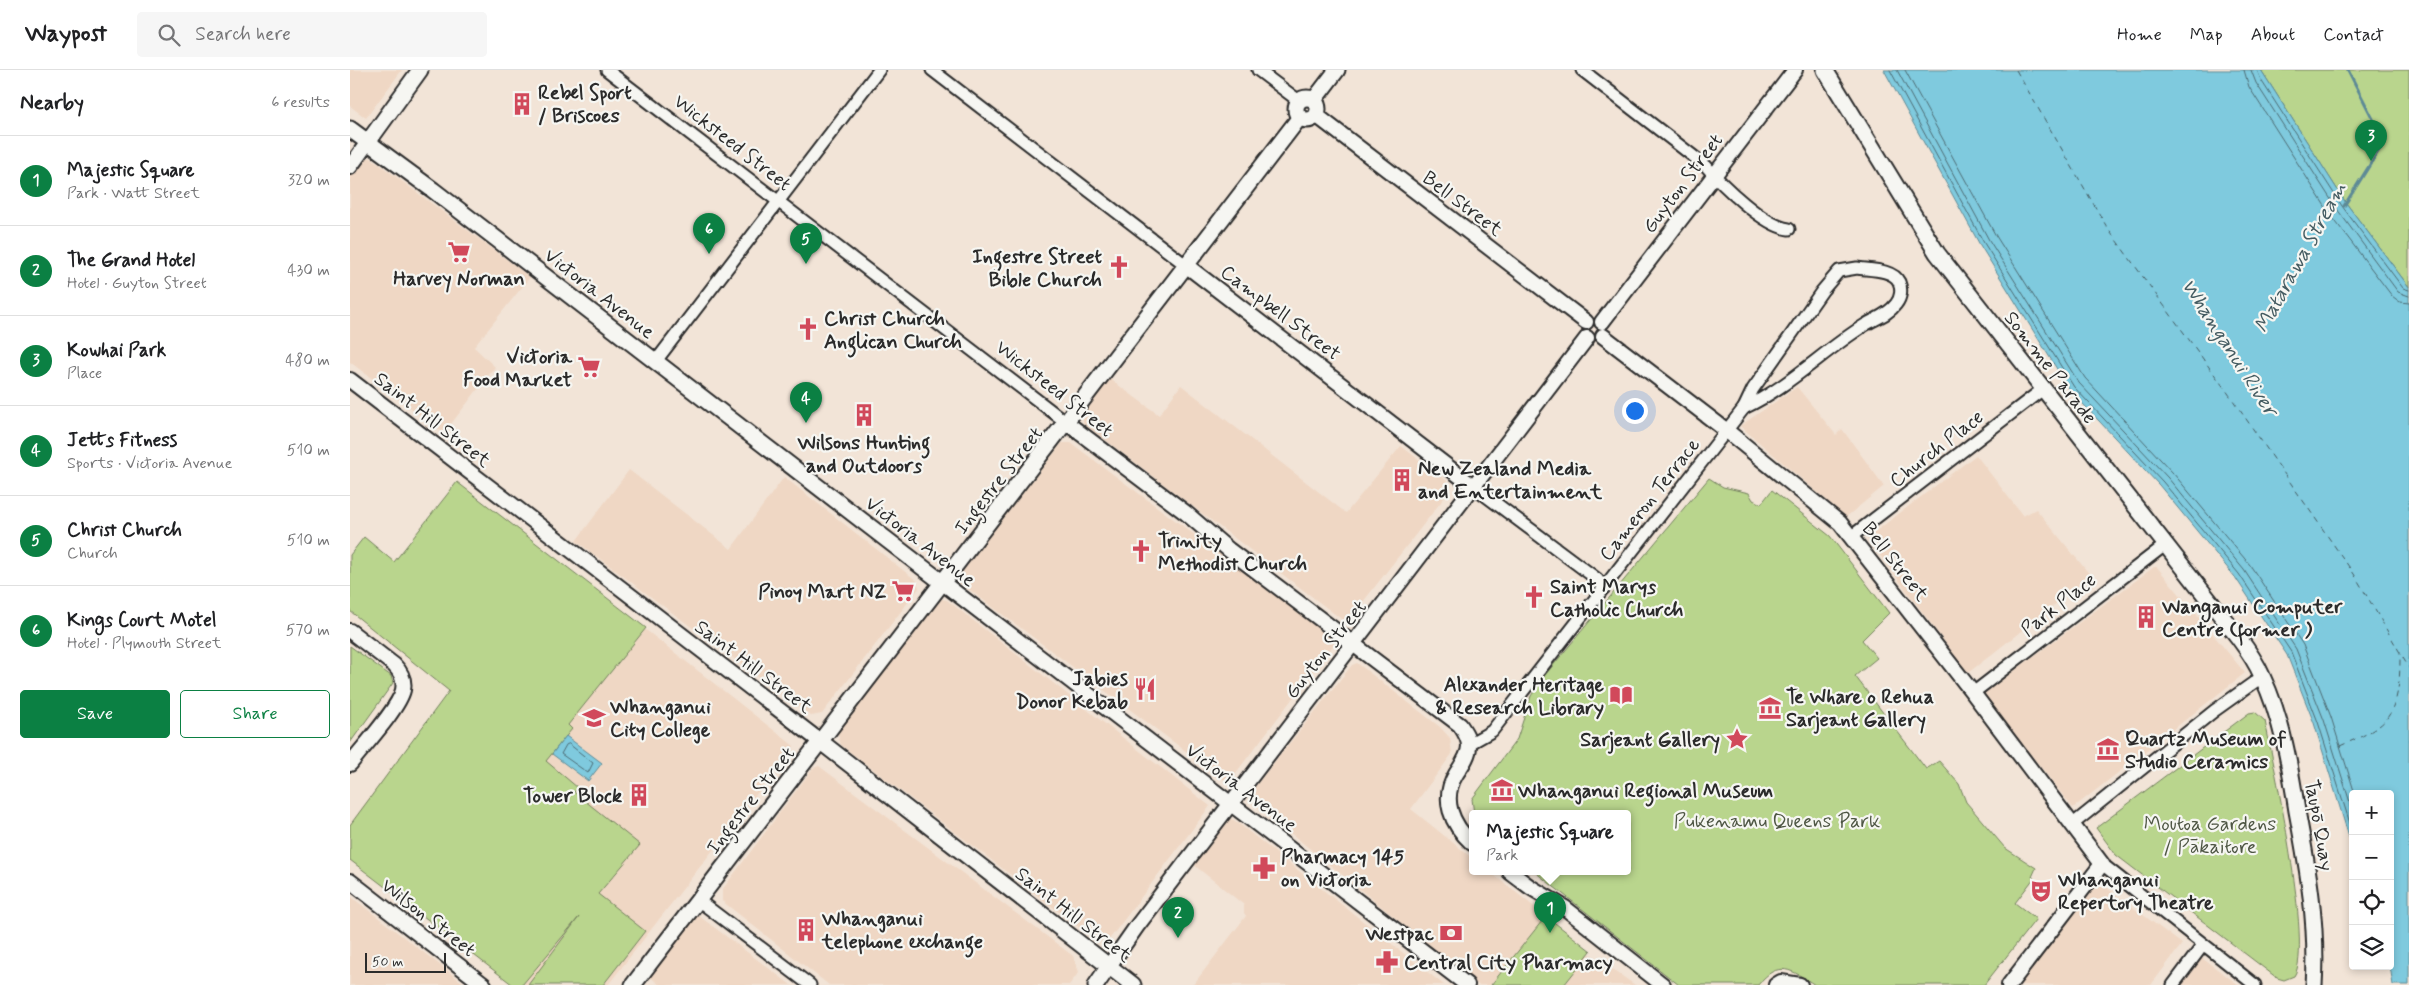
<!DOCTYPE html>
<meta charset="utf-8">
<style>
:root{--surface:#fff;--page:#f6f6f6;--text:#202124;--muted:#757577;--line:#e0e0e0;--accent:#0b8043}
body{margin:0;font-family:Mynerve,sans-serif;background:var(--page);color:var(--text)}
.controls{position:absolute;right:15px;bottom:15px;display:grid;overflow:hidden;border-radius:5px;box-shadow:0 2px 8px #0003}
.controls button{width:45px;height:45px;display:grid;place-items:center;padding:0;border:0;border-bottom:1px solid var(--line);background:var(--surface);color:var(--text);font:25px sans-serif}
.scale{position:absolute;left:15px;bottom:12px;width:81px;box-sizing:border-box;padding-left:5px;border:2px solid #2b2b2b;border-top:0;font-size:14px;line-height:18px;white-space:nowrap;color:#2b2b2b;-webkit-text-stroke:4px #f6f6f2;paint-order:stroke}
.you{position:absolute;left:1284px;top:340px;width:18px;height:18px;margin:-12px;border:4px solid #fff;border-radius:50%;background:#1a73e8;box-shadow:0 0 0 8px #1a73e833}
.badge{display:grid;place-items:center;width:32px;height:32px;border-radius:50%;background:var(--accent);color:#fff;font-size:16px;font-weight:700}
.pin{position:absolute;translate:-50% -41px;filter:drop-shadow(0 1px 2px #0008)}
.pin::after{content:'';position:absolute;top:26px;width:18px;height:15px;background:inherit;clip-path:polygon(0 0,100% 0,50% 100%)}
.popup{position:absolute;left:1119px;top:740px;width:162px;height:65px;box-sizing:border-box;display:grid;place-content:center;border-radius:5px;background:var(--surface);filter:drop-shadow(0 1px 4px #0005);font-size:16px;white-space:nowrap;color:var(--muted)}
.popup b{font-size:19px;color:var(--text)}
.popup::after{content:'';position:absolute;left:50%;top:100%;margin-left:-10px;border:10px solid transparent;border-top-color:var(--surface)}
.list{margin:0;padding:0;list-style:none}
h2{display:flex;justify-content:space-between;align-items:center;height:65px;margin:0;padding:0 20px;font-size:21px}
h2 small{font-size:16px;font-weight:400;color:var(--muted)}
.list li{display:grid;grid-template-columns:32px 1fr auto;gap:15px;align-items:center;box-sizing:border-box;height:90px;padding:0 20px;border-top:1px solid var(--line)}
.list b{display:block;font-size:19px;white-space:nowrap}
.list p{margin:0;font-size:16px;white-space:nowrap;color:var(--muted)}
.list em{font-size:16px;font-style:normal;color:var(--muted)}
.actions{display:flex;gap:10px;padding:15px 20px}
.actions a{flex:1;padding:11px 0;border:1px solid var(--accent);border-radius:5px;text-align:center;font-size:18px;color:var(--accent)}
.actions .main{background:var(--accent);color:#fff}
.icon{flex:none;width:28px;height:28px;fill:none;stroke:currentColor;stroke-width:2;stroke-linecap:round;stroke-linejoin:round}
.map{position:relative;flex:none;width:2059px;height:915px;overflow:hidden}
header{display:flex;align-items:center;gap:30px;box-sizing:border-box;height:70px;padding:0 25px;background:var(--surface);border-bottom:1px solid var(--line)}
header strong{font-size:24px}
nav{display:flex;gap:28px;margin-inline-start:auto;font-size:18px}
.search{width:350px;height:45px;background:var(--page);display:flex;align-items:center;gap:12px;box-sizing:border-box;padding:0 18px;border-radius:5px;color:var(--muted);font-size:19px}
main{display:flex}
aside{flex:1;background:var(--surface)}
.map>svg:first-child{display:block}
.built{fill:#efd7c4}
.green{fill:#b9d58d;stroke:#72805c}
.water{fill:#7fcade;stroke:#5d8a96}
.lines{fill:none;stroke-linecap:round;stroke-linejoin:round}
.shore{stroke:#4d6b73;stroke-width:1}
.stream{stroke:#5d8a96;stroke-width:3}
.ferry{stroke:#445b61;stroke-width:1;stroke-dasharray:6 5;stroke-linecap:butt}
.minor-casing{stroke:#2b2b2b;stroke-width:15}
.tertiary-casing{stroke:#2b2b2b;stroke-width:18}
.secondary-casing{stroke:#2b2b2b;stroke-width:19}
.minor{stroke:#f6f6f2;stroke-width:11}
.tertiary{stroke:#f6f6f2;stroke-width:14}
.secondary{stroke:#f6f6f2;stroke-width:15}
.labels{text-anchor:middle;stroke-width:4.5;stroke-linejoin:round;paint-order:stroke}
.poi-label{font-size:20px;font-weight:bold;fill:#2b2b2b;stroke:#f6f6f2;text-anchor:start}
.street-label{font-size:20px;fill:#2b2b2b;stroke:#f6f6f2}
.park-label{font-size:20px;fill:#4e5644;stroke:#f6f6f2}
.water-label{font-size:21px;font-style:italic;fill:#445b61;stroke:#f6f6f2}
</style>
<header>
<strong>Waypost</strong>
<div class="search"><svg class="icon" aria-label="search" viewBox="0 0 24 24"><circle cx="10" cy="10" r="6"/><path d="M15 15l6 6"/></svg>Search here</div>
<nav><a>Home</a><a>Map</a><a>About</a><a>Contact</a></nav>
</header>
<main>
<aside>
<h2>Nearby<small>6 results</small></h2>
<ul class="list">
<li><span class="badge">1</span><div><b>Majestic Square</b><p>Park · Watt Street</p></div><em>320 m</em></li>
<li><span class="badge">2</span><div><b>The Grand Hotel</b><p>Hotel · Guyton Street</p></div><em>430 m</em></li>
<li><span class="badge">3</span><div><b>Kowhai Park</b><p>Place</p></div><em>480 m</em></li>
<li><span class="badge">4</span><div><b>Jetts Fitness</b><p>Sports · Victoria Avenue</p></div><em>510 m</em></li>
<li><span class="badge">5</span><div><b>Christ Church</b><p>Church</p></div><em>510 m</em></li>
<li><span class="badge">6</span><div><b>Kings Court Motel</b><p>Hotel · Plymouth Street</p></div><em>570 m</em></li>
</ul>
<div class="actions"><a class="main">Save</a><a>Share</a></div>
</aside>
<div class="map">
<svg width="2059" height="915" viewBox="0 0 2059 915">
<rect width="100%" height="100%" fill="#f2e4d7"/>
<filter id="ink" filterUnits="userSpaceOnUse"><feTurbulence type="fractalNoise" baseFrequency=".02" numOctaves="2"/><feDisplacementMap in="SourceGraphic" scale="10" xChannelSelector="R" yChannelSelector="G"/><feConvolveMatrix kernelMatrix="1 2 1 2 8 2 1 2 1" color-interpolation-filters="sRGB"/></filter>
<g filter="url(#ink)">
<g class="built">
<polygon points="0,0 52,0 16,48 0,36"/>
<polygon points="14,87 21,88 180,207 124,277 145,297 94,363 0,292 0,105"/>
<polygon points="760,309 809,345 831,315 996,443 1051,376 1100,413 1101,419 999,550 994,551 733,353 733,343"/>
<polygon points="1447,317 1486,365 1492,359 1534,416 1496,447 1390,356"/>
<polygon points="712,373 721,373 982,567 984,574 882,708 877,710 873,709 609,512 610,503"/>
<polygon points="1626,385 1673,446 1686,439 1741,506 1618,603 1517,468"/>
<polygon points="279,400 381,479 434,407 567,511 569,518 472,644 461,646 226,471"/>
<polygon points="107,412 444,676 258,915 163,915 0,790 0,754 99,621 0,541 0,485 14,467 44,492"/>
<polygon points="1804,497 1807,497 1895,603 1723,738 1633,624"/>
<polygon points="587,528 597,530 860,736 758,871 747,871 491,675 487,662"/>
<polygon points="1007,593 1090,657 1100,668 1102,684 1061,739 1122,788 1122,802 1140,802 1196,846 1141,915 1128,915 901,731 900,723 1002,595"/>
<polygon points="469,696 723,886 729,902 719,915 479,915 372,831 372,820 463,698"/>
<polygon points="880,749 884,750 1094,915 843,915 896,846 894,843 894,835 844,795"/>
<polygon points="1745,809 1832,874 1801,915 1666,915"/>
<polygon points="0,826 116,915 0,915"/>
<polygon points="349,846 441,915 310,915 299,906 341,847"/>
<polygon points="1239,883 1285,915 1214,915"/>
<polygon points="1849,886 1889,915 1827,915"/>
</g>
<g class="green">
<polygon points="1911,0 2059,0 2059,217 1996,133"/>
<path d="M 1359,408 L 1373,417 L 1399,423 L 1403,430 L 1411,434 L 1422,420 L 1480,466 L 1539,543 L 1512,570 L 1527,588 L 1505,606 L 1576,699 L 1589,691 L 1609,714 L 1616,732 L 1655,778 L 1686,798 L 1682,807 L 1684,808 L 1665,833 L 1686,849 L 1634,915 L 1465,915 C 1442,900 1428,889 1408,915 L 1329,915 L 1185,802 L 1278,802 L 1278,744 L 1124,744 L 1122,729 L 1167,669 L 1181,626 L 1195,605 Z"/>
<polygon points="107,412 296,558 218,655 222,659 196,691 228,718 224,722 290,775 248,824 295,861 253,915 178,915 229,847 172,915 163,915 0,790 0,755 99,621 0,541 0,485 14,467 44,492"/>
<polygon points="0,576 41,606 43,613 0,673"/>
<path d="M 1905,642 L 1915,651 C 1923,692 1964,878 1944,906 L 1934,910 L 1927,908 L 1766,785 L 1746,758 L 1899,643 Z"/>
<polygon points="1196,846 1241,881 1214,915 1141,915"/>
</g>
<g class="water">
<polygon points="1534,0 1911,0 1996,133 2059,217 2059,915 2043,915 2040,896 2040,724 2003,724 2003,780 1964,653 1937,585 1885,507 1809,415 1720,320 1630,175"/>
<polygon points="216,666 252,693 238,711 202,684"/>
</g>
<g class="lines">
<g class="shore">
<polyline points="1540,0 1634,173 1724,317 1813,412 1889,504 1941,582 1968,652 2003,763"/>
<polyline points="1547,0 1639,170 1729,313 1818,408 1894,500 1946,579 1974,650 2003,742"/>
<polyline points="1555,0 1646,166 1735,308 1823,403 1900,495 1953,575 1981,647 2005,724"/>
<polyline points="1894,0 1899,17 1980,144 2042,226 2050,232 2059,233"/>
<polyline points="1901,0 1906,13 1987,139 2048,222 2059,226"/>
<polyline points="1907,0 1911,10 1992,136 2053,218 2059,220"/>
<polygon points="219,674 243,693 238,703 211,684 216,675"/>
</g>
<polyline class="stream" points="1994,136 2031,77 2024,51 1998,0"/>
<g class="ferry">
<polyline points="1666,0 1758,159 1878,323 2004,504 2059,598"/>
<path d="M 1990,676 C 2003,670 2017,665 2029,656 C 2050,641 2050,606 2050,583"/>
</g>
<defs>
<g id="minor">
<polyline points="257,0 717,353"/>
<polyline points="582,0 837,196"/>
<polyline points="908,0 949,31"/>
<path d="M 1232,0 L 1356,96 C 1372,115 1414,156 1439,159"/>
<path d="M 1507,198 C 1519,200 1543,199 1549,212 C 1552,219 1551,228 1546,234 C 1538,245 1526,248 1515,255 C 1473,281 1439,317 1394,338 L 1403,319 L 1472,221 L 1489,201 Z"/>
<polyline points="306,291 529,0"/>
<polyline points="1124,417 1247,509 1254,518"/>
<polyline points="1502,466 1693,319"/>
<polyline points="1623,623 1815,475"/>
<polyline points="1119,674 1142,661 1394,338"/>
<polyline points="1723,754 1864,641 1913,606"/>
<polyline points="1752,794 1905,915"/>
<polyline points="348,830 460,915"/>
<polyline points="1823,915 1853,875"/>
</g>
<g id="tertiary">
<polyline points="966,45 1236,252"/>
<polyline points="0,97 18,72"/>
<polyline points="837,196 1124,417"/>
<polyline points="1252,252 1445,0"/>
<polyline points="1253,266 1377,361 1490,453 1623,623 1752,794 1659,915"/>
<polyline points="0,310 471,672"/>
<path d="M 717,353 L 836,443 L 879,480 L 1110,655 C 1114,661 1119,668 1119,676 C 1119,686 1111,696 1106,704 C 1091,729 1101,754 1122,773"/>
<polyline points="593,513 1117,915"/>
<path d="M 0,561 L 44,595 C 51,602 55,610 53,620 C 49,638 13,677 0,694"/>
<polyline points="1160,802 1180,817 1215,838 1313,915"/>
<polyline points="0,811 134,915"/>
<polyline points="759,896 787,856 1237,268"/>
<polyline points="1426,915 1431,912 1450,915"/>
</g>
<g id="secondary">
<path d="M 1475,0 L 1587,183 L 1888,567 C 1897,579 1906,592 1912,606 C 1932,648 1940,696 1947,741 C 1958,799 1968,856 1964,915"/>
<circle cx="957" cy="39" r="11"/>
<polyline points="964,30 987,0"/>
<polyline points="0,59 83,120 593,513"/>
<polyline points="18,72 70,0"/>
<polyline points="471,672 783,915"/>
<polyline points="283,915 950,47"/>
<polyline points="746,915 759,896"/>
</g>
</defs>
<use href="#minor" class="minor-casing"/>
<use href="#tertiary" class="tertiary-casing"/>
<use href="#secondary" class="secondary-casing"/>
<use href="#minor" class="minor"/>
<use href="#tertiary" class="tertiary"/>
<use href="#secondary" class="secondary"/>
</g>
</g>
<defs>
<symbol id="building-bare" viewBox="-9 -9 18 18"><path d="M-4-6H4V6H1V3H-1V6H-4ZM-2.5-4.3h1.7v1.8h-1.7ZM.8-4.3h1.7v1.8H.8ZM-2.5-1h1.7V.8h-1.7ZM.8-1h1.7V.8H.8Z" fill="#d1495b" stroke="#f6f6f2" stroke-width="2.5" paint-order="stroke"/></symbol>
<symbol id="supermarket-bare" viewBox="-9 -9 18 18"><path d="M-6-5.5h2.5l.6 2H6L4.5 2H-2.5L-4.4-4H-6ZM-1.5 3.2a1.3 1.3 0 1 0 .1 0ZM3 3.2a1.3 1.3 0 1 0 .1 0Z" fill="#d1495b" stroke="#f6f6f2" stroke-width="2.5" paint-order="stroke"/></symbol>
<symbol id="church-bare" viewBox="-9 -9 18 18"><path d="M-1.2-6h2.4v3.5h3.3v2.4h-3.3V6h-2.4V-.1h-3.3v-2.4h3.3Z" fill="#d1495b" stroke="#f6f6f2" stroke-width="2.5" paint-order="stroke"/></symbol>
<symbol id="restaurant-bare" viewBox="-9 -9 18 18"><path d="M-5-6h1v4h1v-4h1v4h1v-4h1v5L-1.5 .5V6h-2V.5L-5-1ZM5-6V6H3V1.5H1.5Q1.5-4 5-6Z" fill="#d1495b" stroke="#f6f6f2" stroke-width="2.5" paint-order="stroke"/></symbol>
<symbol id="library-bare" viewBox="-9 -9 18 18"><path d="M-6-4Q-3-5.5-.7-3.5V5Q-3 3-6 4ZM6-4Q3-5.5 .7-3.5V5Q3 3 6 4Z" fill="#d1495b" stroke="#f6f6f2" stroke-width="2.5" paint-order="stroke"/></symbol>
<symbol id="museum-bare" viewBox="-9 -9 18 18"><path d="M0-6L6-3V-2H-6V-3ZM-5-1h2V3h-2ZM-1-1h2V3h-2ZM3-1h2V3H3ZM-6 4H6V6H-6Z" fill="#d1495b" stroke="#f6f6f2" stroke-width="2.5" paint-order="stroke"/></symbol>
<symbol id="school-bare" viewBox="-9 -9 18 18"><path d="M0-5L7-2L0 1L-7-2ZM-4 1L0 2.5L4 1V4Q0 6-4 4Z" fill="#d1495b" stroke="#f6f6f2" stroke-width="2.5" paint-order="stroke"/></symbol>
<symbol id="sight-bare" viewBox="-9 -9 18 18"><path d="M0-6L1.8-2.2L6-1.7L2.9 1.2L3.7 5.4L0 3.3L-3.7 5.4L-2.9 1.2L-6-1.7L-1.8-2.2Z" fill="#d1495b" stroke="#f6f6f2" stroke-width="2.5" paint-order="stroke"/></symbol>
<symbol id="pharmacy-bare" viewBox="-9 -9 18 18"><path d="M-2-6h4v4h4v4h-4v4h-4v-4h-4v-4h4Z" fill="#d1495b" stroke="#f6f6f2" stroke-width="2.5" paint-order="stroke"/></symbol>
<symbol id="theatre-bare" viewBox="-9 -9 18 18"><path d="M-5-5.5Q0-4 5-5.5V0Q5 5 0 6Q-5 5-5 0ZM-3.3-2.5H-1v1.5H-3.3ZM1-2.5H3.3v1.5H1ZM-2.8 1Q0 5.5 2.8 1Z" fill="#d1495b" stroke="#f6f6f2" stroke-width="2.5" paint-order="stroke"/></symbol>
<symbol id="bank-bare" viewBox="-9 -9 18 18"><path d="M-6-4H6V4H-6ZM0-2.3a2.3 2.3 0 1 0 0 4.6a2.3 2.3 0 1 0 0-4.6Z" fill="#d1495b" stroke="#f6f6f2" stroke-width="2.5" paint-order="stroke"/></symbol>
</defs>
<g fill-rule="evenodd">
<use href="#building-bare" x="156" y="18" width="32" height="32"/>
<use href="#supermarket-bare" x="93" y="166" width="32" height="32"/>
<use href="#church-bare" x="753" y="181" width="32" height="32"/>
<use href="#church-bare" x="442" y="243" width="32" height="32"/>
<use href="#supermarket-bare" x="223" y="281" width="32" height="32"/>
<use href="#building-bare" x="498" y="329" width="32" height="32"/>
<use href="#building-bare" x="1036" y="394" width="32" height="32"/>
<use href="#church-bare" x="775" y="465" width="32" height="32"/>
<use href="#supermarket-bare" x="537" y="505" width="32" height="32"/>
<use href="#church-bare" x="1168" y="511" width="32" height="32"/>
<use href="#building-bare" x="1780" y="531" width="32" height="32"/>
<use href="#restaurant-bare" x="779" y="603" width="32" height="32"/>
<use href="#library-bare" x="1255" y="609" width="32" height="32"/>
<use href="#museum-bare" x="1404" y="622" width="32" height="32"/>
<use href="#school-bare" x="228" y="632" width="32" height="32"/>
<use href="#sight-bare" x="1371" y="653" width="32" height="32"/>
<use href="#museum-bare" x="1742" y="663" width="32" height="32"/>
<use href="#museum-bare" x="1136" y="704" width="32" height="32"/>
<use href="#building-bare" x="273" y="709" width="32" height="32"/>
<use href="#pharmacy-bare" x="898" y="782" width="32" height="32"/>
<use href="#theatre-bare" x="1675" y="805" width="32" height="32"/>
<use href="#building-bare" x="440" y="844" width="32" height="32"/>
<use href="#bank-bare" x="1085" y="847" width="32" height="32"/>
<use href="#pharmacy-bare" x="1021" y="876" width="32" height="32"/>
</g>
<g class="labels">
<g class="poi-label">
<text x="188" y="29">Rebel Sport<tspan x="188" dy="23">/ Briscoes</tspan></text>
<text x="752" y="193" text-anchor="end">Ingestre Street<tspan x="752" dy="23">Bible Church</tspan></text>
<text x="109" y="215" text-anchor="middle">Harvey Norman</text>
<text x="474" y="255">Christ Church<tspan x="474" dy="23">Anglican Church</tspan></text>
<text x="222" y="293" text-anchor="end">Victoria<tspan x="222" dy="23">Food Market</tspan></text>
<text x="514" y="379" text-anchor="middle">Wilsons Hunting<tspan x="514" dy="23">and Outdoors</tspan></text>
<text x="1068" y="405">New Zealand Media<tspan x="1068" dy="23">and Entertainment</tspan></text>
<text x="808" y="477">Trinity<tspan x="808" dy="23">Methodist Church</tspan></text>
<text x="1200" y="523">Saint Marys<tspan x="1200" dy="23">Catholic Church</tspan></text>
<text x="536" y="528" text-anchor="end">Pinoy Mart NZ</text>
<text x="1812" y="543">Wanganui Computer<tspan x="1812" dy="23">Centre (former )</tspan></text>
<text x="778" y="615" text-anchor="end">Jabies<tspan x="778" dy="23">Donor Kebab</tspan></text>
<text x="1254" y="621" text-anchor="end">Alexander Heritage<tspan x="1254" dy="23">&amp; Research Library</tspan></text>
<text x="1436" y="633">Te Whare o Rehua<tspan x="1436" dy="23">Sarjeant Gallery</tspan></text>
<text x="260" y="643">Whanganui<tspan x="260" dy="23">City College</tspan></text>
<text x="1775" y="675">Quartz Museum of<tspan x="1775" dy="23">Studio Ceramics</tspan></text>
<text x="1370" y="676" text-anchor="end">Sarjeant Gallery</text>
<text x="1168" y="727">Whanganui Regional Museum</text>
<text x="272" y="732" text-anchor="end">Tower Block</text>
<text x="931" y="793">Pharmacy 145<tspan x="931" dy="23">on Victoria</tspan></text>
<text x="1708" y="816">Whanganui<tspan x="1708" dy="23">Repertory Theatre</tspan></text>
<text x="472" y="855">Whanganui<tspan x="472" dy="23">telephone exchange</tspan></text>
<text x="1084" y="870" text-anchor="end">Westpac</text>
<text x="1054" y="899">Central City Pharmacy</text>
</g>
<g class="street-label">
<text transform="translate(383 72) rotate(38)" y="7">Wicksteed Street</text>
<text transform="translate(1332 113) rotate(-53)" y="7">Guyton Street</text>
<text transform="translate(1113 133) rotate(37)" y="7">Bell Street</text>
<text transform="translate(250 223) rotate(38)" y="7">Victoria Avenue</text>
<text transform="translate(931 242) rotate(37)" y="7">Campbell Street</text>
<text transform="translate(1701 297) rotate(52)" y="7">Somme Parade</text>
<text transform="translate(705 318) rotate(38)" y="7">Wicksteed Street</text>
<text transform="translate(83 349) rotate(38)" y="7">Saint Hill Street</text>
<text transform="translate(1586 378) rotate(-38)" y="7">Church Place</text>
<text transform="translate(648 410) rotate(-52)" y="7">Ingestre Street</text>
<text transform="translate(1299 429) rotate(-52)" y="7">Cameron Terrace</text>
<text transform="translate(571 471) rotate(38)" y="7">Victoria Avenue</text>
<text transform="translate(1546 491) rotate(52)" y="7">Bell Street</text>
<text transform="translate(1708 534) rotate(-38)" y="7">Park Place</text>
<text transform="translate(975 579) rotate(-52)" y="7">Guyton Street</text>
<text transform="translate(404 596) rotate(37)" y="7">Saint Hill Street</text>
<text transform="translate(892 717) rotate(37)" y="7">Victoria Avenue</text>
<text transform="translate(400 730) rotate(-52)" y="7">Ingestre Street</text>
<text transform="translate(1970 755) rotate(80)" y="7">Taupō Quay</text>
<text transform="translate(724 844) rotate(38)" y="7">Saint Hill Street</text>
<text transform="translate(79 847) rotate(38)" y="7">Wilson Street</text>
</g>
<g class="park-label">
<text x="1427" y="757">Pukenamu Queens Park</text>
<text x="1860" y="760">Moutoa Gardens<tspan x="1860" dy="23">/ Pākaitore</tspan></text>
</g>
<g class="water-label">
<text transform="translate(1950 187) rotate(-61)" y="7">Matarawa Stream</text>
<text transform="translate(1880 277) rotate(57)" y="7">Whanganui River</text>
</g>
</g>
</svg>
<div class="controls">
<button>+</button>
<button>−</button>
<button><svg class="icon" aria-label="locate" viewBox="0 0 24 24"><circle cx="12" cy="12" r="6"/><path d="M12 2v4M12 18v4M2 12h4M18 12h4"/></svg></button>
<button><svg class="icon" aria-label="layers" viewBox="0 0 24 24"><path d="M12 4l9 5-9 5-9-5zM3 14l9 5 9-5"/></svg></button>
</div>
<div class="scale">50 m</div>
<div class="you"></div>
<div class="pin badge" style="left:1200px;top:863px">1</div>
<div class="popup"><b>Majestic Square</b>Park</div>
<div class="pin badge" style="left:828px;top:868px">2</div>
<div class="pin badge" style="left:2021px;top:91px">3</div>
<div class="pin badge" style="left:456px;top:353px">4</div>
<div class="pin badge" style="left:456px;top:194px">5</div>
<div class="pin badge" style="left:359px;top:184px">6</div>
</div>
</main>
